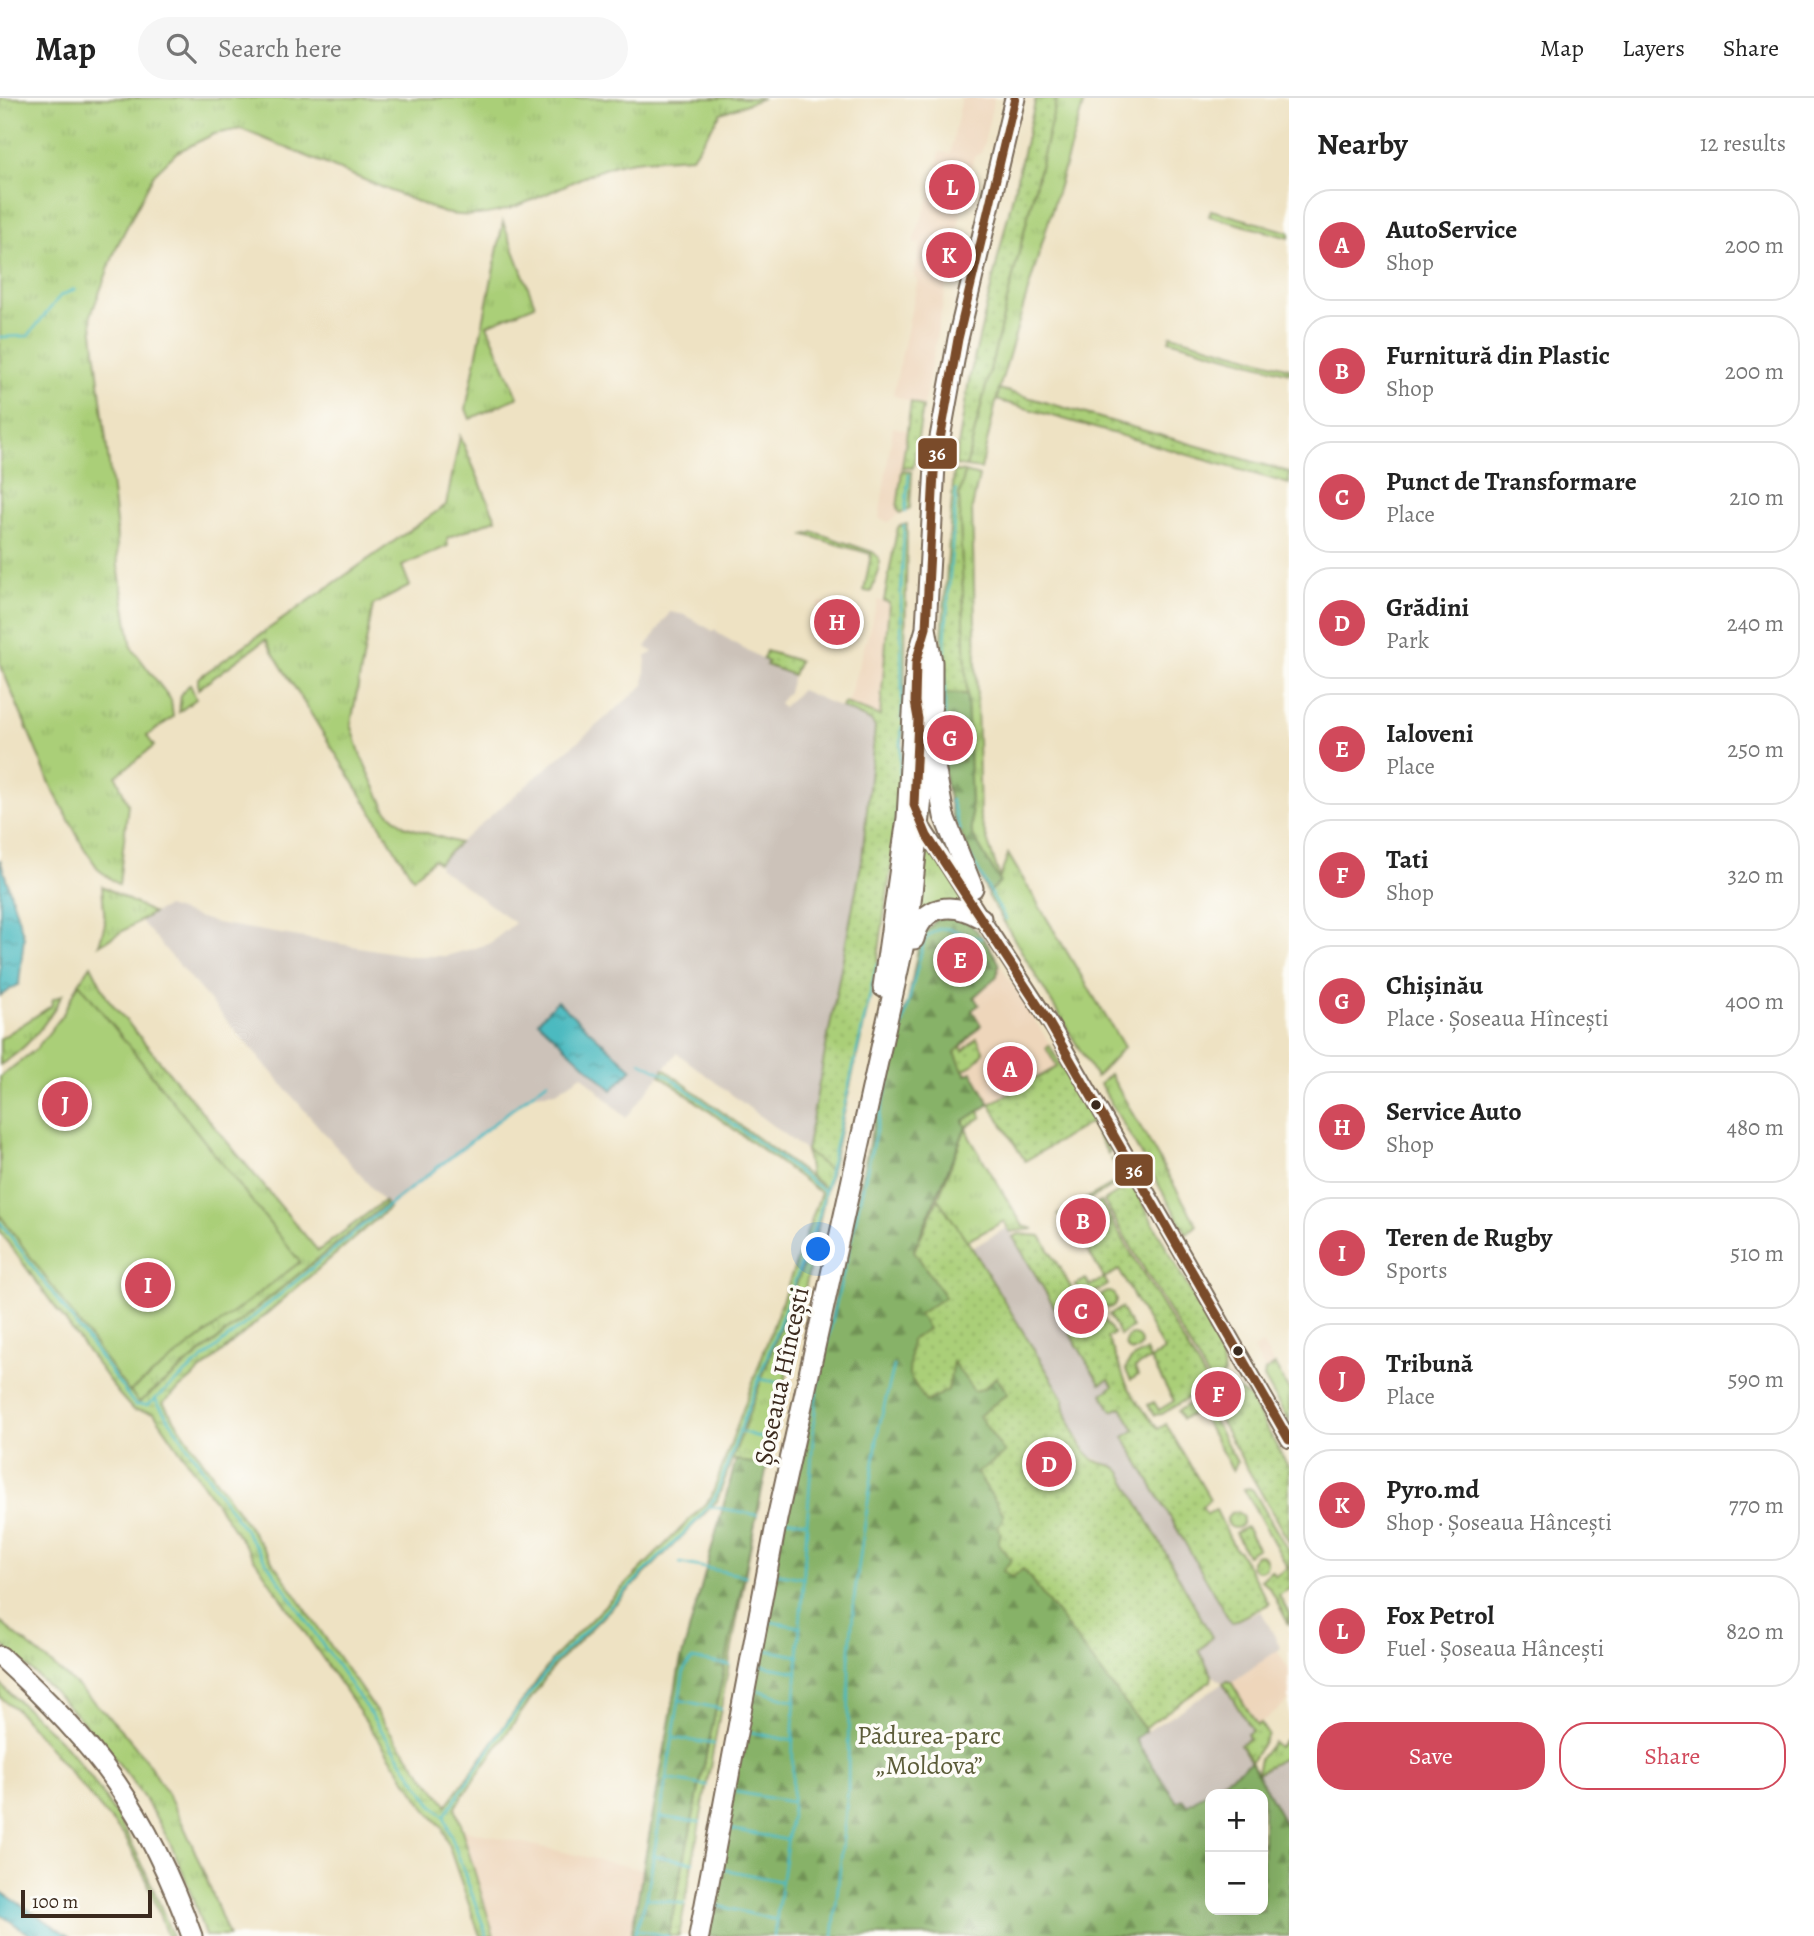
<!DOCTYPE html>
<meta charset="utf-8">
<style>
:root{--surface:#fff;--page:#f6f6f6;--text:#222;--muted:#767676;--line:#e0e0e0;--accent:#d1495b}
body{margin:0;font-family:Alegreya,serif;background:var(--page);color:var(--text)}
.controls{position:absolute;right:21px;bottom:21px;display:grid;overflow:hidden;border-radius:14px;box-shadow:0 7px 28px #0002}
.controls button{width:63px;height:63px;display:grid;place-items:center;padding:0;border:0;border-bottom:2px solid var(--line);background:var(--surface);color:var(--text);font:35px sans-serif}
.scale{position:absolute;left:21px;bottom:18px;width:131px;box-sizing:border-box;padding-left:7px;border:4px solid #3b2a1e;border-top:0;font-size:19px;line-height:24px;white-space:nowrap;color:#3b2a1e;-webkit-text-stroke:5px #fdfcf7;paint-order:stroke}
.you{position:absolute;left:819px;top:1152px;width:24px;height:24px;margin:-18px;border:5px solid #fff;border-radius:50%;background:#1a73e8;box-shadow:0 0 0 10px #1a73e833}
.badge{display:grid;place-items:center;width:46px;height:46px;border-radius:50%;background:var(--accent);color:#fff;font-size:23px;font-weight:700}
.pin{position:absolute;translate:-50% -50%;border:4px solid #fff;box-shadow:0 2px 7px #0006}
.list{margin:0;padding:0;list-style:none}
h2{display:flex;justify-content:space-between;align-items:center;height:91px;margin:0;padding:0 28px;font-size:30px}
h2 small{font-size:23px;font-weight:400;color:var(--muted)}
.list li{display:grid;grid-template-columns:46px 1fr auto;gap:21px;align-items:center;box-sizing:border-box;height:112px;margin:0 14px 14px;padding:0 14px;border:2px solid var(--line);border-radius:28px}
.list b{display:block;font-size:26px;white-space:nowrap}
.list p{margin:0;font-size:23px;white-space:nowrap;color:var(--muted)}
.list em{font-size:23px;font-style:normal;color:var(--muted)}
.actions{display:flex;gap:14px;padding:21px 28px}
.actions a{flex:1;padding:16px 0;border:2px solid var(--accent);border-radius:28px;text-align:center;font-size:24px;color:var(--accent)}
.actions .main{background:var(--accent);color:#fff}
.icon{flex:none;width:38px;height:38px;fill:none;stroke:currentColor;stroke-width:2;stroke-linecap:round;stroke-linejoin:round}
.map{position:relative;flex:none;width:1289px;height:1838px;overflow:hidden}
header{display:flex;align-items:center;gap:42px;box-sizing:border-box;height:98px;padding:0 35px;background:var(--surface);border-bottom:2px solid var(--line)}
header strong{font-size:33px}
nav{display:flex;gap:38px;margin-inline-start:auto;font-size:24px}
.search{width:490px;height:63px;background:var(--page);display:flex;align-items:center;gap:18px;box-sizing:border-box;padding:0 24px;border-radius:38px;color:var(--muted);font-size:26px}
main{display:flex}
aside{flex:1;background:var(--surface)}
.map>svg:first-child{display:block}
.built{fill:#eed6bb}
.industrial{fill:#ccc2b9}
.grass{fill:url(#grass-tufts);stroke:#727c4b;stroke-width:2}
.forest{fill:url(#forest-firs);stroke:#616e43;stroke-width:2;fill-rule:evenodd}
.wetland{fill:url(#wetland-marsh);stroke:#727c4b;stroke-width:2}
.garden{fill:url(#garden-dots);stroke:#727c4b;stroke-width:2}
.pitch{fill:#aacf78;stroke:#727c4b;stroke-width:2}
.water{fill:url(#water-ripples);stroke:#43726f;stroke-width:2}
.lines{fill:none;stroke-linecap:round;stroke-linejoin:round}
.stream{stroke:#4bbac0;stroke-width:2.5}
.secondary-casing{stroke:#7a6a58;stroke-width:18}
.highway-casing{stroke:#7a6a58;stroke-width:23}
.secondary{stroke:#fff;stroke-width:14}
.highway{stroke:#fff;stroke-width:19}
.bus-1-casing{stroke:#fdfcf7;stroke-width:14}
.bus-1{stroke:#7a4b2a;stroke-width:9}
.bus-dot{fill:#3b2a1e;stroke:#fdfcf7;stroke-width:2.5}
.labels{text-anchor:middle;stroke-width:7;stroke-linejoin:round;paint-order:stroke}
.street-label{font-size:26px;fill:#3b2a1e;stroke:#fdfcf7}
.park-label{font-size:26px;fill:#5c5c39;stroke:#fdfcf7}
.line-badge{stroke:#fdfcf7;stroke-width:2.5}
.badge-label{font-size:19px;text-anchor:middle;font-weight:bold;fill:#fff}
</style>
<header>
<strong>Map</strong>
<div class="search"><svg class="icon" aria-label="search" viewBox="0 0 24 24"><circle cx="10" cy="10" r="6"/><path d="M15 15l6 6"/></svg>Search here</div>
<nav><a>Map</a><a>Layers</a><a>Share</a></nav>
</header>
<main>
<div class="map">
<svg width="1289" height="1838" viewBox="0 0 1289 1838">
<defs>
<pattern id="grass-tufts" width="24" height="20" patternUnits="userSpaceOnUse" patternTransform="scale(1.75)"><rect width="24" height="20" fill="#aacf78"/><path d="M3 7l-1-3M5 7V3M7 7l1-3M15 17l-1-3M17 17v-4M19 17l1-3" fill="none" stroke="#93b267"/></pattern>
<pattern id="forest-firs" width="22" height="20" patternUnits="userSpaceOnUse" patternTransform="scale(1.75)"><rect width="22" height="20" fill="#87b268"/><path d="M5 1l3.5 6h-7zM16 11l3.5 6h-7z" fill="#709155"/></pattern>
<pattern id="wetland-marsh" width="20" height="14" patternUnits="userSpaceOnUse" patternTransform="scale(1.75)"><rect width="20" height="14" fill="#aacf78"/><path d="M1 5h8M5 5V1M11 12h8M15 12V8" fill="none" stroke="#93b267"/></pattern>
<pattern id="garden-dots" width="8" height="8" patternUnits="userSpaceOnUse" patternTransform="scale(1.75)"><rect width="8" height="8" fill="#aacf78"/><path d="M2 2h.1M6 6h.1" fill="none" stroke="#93b267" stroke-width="1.8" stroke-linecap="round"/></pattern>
<pattern id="water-ripples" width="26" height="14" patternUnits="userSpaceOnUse" patternTransform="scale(1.75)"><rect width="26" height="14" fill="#4bbac0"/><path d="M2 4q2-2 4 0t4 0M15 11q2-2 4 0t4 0" fill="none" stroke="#40979b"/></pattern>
</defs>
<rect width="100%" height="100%" fill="#fdfcf7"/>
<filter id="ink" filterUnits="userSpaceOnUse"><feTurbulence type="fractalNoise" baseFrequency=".0143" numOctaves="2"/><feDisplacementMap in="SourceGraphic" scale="14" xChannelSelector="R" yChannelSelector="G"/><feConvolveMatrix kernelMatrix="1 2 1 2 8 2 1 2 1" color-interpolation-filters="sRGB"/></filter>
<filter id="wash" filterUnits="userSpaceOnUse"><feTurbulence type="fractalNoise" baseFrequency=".00686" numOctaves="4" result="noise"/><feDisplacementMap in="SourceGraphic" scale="28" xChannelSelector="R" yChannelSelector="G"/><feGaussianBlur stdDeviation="1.57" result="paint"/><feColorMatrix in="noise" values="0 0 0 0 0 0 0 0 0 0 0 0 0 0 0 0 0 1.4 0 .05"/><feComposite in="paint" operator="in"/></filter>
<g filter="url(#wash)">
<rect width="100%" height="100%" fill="#eee2c3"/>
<g class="built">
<polygon points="962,0 994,0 982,54 974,59 956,138 923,309 893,297 918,181 914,180 920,146 913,144 930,98 940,54 950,56"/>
<polygon points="893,329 906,332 897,410 900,415 888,424 879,420"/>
<polygon points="878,502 889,505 880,619 847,606"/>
<polygon points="820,504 859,517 852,543 810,530"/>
<polygon points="999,865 1051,948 1046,950 1057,968 990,1006 972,974 966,977 955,954 974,899 997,878"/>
<polygon points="1262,1246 1275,1267 1265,1273 1253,1251"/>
<polygon points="1221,1286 1231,1303 1219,1310 1209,1293"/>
<polygon points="1277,1552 1289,1572 1289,1603 1257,1627 1231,1584"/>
<polygon points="460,1731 645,1772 631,1838 494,1838"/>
</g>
<g class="industrial">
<polygon points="670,514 685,517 713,533 715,531 719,536 768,564 767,567 793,577 788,594 779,605 783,609 801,592 871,623 875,629 862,761 806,1053 677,955 626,1020 582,977 556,994 534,996 389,1110 140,822 166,809 216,825 412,858 446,858 489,846 515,825 444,773 439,769 440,761 644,587 646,559 653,554 646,549"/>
<polygon points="1008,1129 1100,1286 1109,1281 1114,1288 1102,1296 1121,1308 1136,1332 1124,1339 1232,1525 1261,1513 1281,1550 1229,1586 1252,1633 1249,1641 1240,1646 1251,1664 1186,1707 1177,1705 1135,1641 1223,1585 1212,1577 1201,1558 1199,1553 1211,1542 1118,1370 1090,1358 1065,1317 1064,1301 972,1150"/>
<polygon points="1289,1657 1289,1733 1257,1675"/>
</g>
<g class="grass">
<path d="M 0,0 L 763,0 L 721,15 L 692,59 C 667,61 636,60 612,68 C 555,86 506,128 444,115 L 241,31 L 214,36 L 177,54 L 154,76 L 117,148 L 91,217 L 116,425 L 118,468 L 132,550 L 171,602 L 173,619 L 147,638 L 154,648 L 116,678 L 128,706 L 119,787 L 99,772 L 84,750 L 52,690 L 0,566 Z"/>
<polygon points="1057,0 1085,0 999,291 981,371 966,369"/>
<polygon points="1211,112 1289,134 1289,140 1209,118"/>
<polygon points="503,124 535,207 487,227 518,299 470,321 466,311"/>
<polygon points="1171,237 1289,270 1289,275 1169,242"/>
<polygon points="460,338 496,421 447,440 448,448 402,468 410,488 373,507 351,626 361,658 386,712 404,728 459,745 438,765 434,761 413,780 265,542 198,591 198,580 446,407"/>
<polygon points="965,374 979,378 972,410 980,720 1000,780 1008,756 1124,949 1096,979 988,797 999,783 972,736 959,398"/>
<polygon points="190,586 196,601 179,614 181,596"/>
<polygon points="926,742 971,809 917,818"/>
<polygon points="102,788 153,815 99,847 105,826"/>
<polygon points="91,867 108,901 318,1153 384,1103 386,1106 138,1305 129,1294 299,1163 79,885"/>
<path d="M 62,897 C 47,926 28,950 0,967 L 0,941 L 51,908 L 53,901 Z"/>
<polygon points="1110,976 1197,1127 1187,1136 1100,986"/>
<polygon points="979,1013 982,1019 966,1029 970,1040 1023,1128 1034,1131 1010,1134 1004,1123 967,1143 938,1101 966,1029 963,1023"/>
<polygon points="806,1053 831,1073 826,1091 810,1078"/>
<polygon points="820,1121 767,1368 732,1362"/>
<polygon points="1275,1267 1289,1293 1289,1324 1264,1280 1265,1273"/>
<polygon points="756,1419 679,1838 668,1838"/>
<path d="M 0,1524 C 53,1567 110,1611 150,1668 C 185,1719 206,1782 229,1838 L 205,1838 C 195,1806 184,1773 169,1743 C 130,1666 65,1600 0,1545 Z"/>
<path d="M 0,1586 C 22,1608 46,1626 67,1650 C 116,1706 147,1769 172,1838 L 167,1838 L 147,1783 L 125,1739 L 17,1612 L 0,1599 Z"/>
<polygon points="1289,1639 1289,1657 1257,1675 1260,1661 1273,1644 1278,1649"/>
</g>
<g class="forest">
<polygon points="942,595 967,596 972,736 1000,784 988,796 952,717 942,664 961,648 941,639"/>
<path d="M 956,818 C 976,827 988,846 999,865 L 997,878 L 974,899 L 979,907 L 972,912 L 981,927 L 955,955 L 966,977 L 972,974 L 990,1006 L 963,1023 L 966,1029 L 914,1152 L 945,1199 L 953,1263 L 983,1291 L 996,1279 L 1008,1295 L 1006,1355 L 978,1375 L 1003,1415 L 1023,1470 L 1146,1633 L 1135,1641 L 1177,1704 L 1182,1701 L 1187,1707 L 1251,1664 L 1289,1733 L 1289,1838 L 706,1838 L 762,1527 L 880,996 L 896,935 L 908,904 L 920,840 L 937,821 ZM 1210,1696 L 1263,1696 L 1263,1812 L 1210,1812 Z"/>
<polygon points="736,1362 767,1368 668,1838 631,1838 680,1566"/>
</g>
<polygon class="wetland" points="664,971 826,1091 820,1121 717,1403 554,1568 455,1709 494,1838 480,1838 442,1729 429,1715 154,1315 133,1312 118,1295 0,1134 0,1117 139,1305 386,1106 389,1110 163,1305 396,1642 447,1707 555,1558 711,1400 821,1095 660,977"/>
<g class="garden">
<polygon points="1036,0 1057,0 966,369 955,367 969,282"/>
<polygon points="999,291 1289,374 1289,386 997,302"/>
<polygon points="911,304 923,309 913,370 902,369"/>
<polygon points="902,372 912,374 910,410 900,415 897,410"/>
<polygon points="954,373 965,374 959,398 967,596 942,595 941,554"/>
<polygon points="907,426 904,623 895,744 876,873 831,1073 806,1053 862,761 875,629 871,623 841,609 845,605 880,618 889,505 884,503 897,432 899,428"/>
<polygon points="814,434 873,454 879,460 879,473 871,494 864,493 871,456 805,437"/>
<polygon points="766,553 799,563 793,577 766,567 768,564 763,561"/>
<polygon points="941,639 961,648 963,663 942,664"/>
<polygon points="977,940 984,954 975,965 963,972 955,954 961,949 963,953"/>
<polygon points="1049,947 1110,1053 1108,1056 1090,1025 1025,1063 990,1006 1057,969 1046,950"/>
<polygon points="1111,1061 1116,1062 1126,1080 1060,1119 1058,1117 1122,1080"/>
<polygon points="1132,1086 1221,1250 1224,1277 1212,1286 1104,1103"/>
<path d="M 938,1101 L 972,1150 L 1064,1301 C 1063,1315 1083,1357 1096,1363 C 1106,1368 1114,1365 1121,1374 L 1212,1539 L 1199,1553 L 1212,1577 L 1211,1583 L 1144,1630 L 1023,1471 L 1012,1479 L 1003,1473 L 1011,1462 L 998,1445 L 1001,1435 L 998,1429 L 1003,1422 L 1003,1415 L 977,1375 L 1005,1355 L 979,1318 L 1008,1295 L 996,1279 L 983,1291 L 974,1293 L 953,1264 L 948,1292 L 926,1304 L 909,1277 L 911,1242 L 928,1231 L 919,1216 L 945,1199 L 914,1153 Z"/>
<path d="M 1101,1104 L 1209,1287 L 1162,1316 L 1154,1317 L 1148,1307 L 1154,1304 L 1159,1312 L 1174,1303 L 1150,1261 L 1135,1270 L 1138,1277 L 1131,1282 L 1126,1273 C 1126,1262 1136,1258 1146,1253 L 1150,1261 L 1164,1253 L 1119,1172 L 1104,1180 L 1108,1187 C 1097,1194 1085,1200 1075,1187 L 1086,1181 L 1090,1188 L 1104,1180 L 1083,1144 L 1110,1128 L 1099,1110 L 1085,1117 L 1085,1114 Z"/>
<path d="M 1019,1136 L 1041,1138 L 1076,1198 L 1091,1211 L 1095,1210 L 1114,1236 L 1107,1240 C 1114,1253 1117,1262 1122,1275 C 1129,1295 1145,1314 1158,1331 L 1166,1326 L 1210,1401 L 1202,1409 L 1206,1416 L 1216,1412 L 1235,1451 L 1239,1453 L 1269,1506 L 1231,1525 L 1124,1339 L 1135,1332 L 1121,1309 L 1112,1313 L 1102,1296 L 1113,1288 L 1109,1281 L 1100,1286 L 1013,1139 Z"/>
<circle cx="1108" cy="1202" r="8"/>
<polygon points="1121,1210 1132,1230 1120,1237 1109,1217"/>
<circle cx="1133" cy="1245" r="8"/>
<polygon points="1225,1284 1249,1299 1289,1370 1289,1444 1209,1303 1209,1293 1218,1310 1230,1303 1221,1286"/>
<polygon points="1197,1301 1203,1303 1237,1364 1233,1373 1199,1313 1182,1321 1178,1313"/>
<polygon points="1249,1390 1253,1392 1289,1454 1289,1491 1279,1497 1289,1516 1289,1527 1270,1490 1261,1482 1271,1473 1275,1478 1288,1470 1244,1391"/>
<circle cx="1235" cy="1422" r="8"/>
<polygon points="1246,1429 1258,1450 1247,1457 1235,1435"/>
<circle cx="1259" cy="1465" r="8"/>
<polygon points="1227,1583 1231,1584 1257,1627 1260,1625 1268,1637 1251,1664 1240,1646 1249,1641 1247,1636 1252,1633 1223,1585"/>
</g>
<polygon class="pitch" points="79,885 300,1164 129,1294 0,1117 0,979 36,951 62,918"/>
<g class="water">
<polygon points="0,761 24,839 19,886 0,898"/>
<polygon points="557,903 632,971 612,992 538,923"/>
<polygon points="0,1793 69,1838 32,1838 0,1816"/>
</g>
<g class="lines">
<g class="stream">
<polyline points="0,239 28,238 60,198 75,191"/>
<polyline points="905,414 909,376"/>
<polyline points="902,622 901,496 904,428"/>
<polyline points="944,668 945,544 956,392"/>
<polyline points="899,690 902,628"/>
<polyline points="951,702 960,732"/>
<polyline points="896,733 898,698"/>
<polyline points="970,758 1006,822"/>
<polyline points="641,964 668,978 824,1093"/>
<polyline points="0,1124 135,1307 147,1307 155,1302"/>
<polyline points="790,1193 801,1195"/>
<polyline points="759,1281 783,1285"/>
<polyline points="739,1333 772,1343"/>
<polyline points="708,1408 757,1417"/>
<polyline points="785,1421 806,1424"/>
<polyline points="680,1465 746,1478"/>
<polyline points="775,1475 803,1480"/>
<polyline points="766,1523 800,1529"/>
<polyline points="761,1551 799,1558"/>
<polyline points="758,1567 797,1574"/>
<polyline points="754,1591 794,1603"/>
<polyline points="680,1602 721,1611"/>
<polyline points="746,1633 793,1643"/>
<polyline points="673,1640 714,1646"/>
<polyline points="666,1681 707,1688"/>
<polyline points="736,1694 791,1704"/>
<polyline points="445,1717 503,1631 552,1566 697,1422 715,1400 819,1118 877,866"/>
<polyline points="660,1719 700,1724"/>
<polyline points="725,1730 787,1742"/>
<polyline points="654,1758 693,1764"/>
<polyline points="718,1770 780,1783"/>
<polyline points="647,1800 685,1806"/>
<polyline points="711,1806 776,1822"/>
<polyline points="635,1832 668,1838"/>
<polyline points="487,1838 444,1718 431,1705 155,1301 362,1128 548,983"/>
<polyline points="634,1838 647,1798 684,1572 692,1561 729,1567"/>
<path d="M 774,1838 L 792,1710 L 793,1629 L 816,1297 L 820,1276 L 877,1028 L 924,843 C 945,816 960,841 981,840"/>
<polyline points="833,1838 848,1692 849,1562 855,1493 879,1329 894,1268"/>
</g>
</g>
</g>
<g filter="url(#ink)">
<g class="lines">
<defs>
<polyline id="secondary" points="920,725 1053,930 1289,1342"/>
<g id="highway">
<polyline points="935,668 944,718 973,790"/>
<path d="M 914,841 C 923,805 953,804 981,820"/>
<polyline points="883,889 907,720 916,564 925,534"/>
<path d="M 0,1558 C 97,1647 147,1712 192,1838"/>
<polyline points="699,1838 777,1421 909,823 932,605 932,564 926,530 935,367 958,241 1015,0"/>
</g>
</defs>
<use href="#secondary" class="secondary-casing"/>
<use href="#highway" class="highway-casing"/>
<use href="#secondary" class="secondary"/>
<use href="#highway" class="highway"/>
<defs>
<polyline id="bus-1" points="1015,0 958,241 934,375 926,530 916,564 915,604 918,621 914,707 927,738 1048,923 1289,1342"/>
</defs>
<use href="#bus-1" class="bus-1-casing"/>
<use href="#bus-1" class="bus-1"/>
</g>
</g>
<g class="bus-dot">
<circle cx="1096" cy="1007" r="6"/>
<circle cx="1238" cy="1253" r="6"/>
</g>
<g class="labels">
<g class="street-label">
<text transform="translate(781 1278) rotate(-78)" y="9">Șoseaua Hîncești</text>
</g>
<g class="park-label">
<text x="929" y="1646">Pădurea-parc<tspan x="929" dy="30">„Moldova”</tspan></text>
</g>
</g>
<g class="line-badge">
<rect x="917" y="339" width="41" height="33" rx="7" fill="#7a4b2a"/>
<rect x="1114" y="1055" width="40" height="34" rx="7" fill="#7a4b2a"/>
</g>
<g class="badge-label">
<text x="937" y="362">36</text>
<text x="1134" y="1079">36</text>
</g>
</svg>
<div class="controls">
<button>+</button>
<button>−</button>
</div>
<div class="scale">100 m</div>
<div class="you"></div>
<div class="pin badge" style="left:1010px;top:971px">A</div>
<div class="pin badge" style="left:1083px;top:1123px">B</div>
<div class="pin badge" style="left:1081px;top:1213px">C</div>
<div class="pin badge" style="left:1049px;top:1366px">D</div>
<div class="pin badge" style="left:960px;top:862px">E</div>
<div class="pin badge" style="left:1218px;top:1296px">F</div>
<div class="pin badge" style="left:950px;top:640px">G</div>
<div class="pin badge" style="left:837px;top:524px">H</div>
<div class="pin badge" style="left:148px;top:1187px">I</div>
<div class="pin badge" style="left:65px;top:1006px">J</div>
<div class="pin badge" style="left:949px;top:157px">K</div>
<div class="pin badge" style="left:952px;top:89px">L</div>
</div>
<aside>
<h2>Nearby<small>12 results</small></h2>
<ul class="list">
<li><span class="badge">A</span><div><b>AutoService</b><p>Shop</p></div><em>200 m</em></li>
<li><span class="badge">B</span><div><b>Furnitură din Plastic</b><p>Shop</p></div><em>200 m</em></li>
<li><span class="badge">C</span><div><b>Punct de Transformare</b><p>Place</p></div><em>210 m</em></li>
<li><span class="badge">D</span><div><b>Grădini</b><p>Park</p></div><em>240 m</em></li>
<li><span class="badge">E</span><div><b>Ialoveni</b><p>Place</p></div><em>250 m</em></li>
<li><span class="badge">F</span><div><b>Tati</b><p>Shop</p></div><em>320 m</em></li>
<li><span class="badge">G</span><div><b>Chișinău</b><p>Place · Șoseaua Hîncești</p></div><em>400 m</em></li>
<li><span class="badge">H</span><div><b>Service Auto</b><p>Shop</p></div><em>480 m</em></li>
<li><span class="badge">I</span><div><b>Teren de Rugby</b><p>Sports</p></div><em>510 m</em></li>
<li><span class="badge">J</span><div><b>Tribună</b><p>Place</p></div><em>590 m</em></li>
<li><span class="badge">K</span><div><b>Pyro.md</b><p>Shop · Șoseaua Hâncești</p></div><em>770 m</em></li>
<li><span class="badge">L</span><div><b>Fox Petrol</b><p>Fuel · Șoseaua Hâncești</p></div><em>820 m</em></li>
</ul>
<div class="actions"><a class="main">Save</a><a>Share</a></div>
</aside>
</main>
